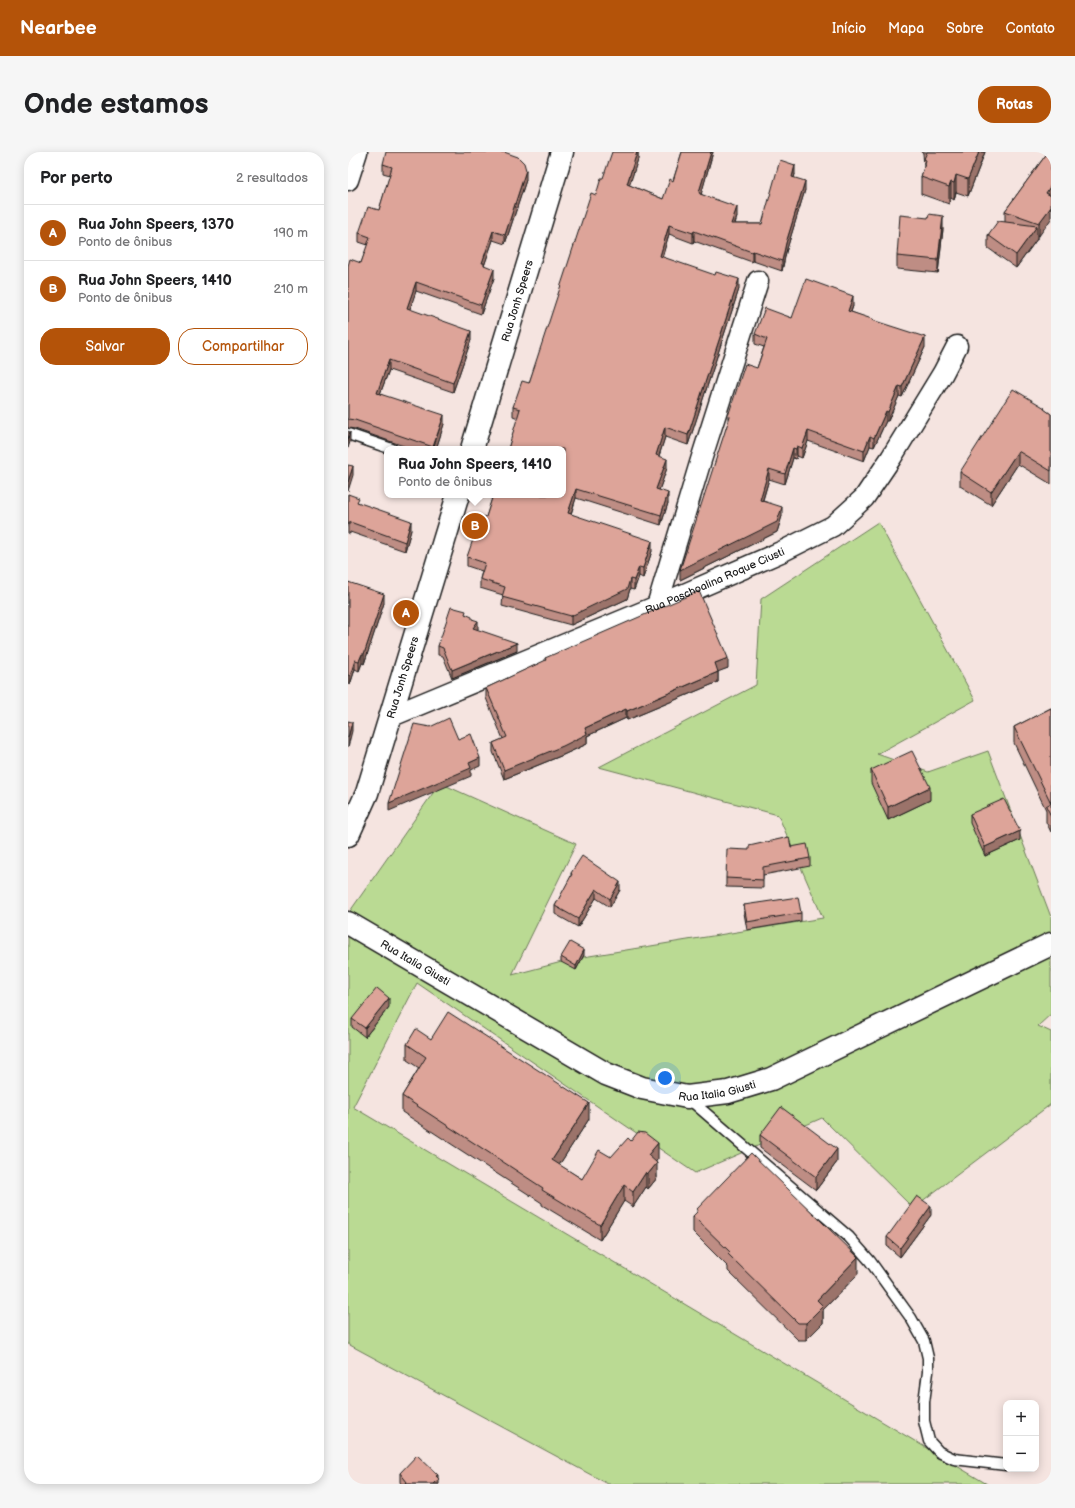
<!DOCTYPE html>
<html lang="pt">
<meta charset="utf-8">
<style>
:root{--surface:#fff;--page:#f6f6f6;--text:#202124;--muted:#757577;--line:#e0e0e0;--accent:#b45309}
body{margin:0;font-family:"Balsamiq Sans",sans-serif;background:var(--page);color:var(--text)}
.controls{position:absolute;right:12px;bottom:12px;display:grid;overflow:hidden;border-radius:8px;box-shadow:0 2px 10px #0003}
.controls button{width:36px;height:36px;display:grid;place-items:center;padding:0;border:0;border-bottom:1px solid var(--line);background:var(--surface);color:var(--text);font:20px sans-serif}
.you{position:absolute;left:317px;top:926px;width:14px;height:14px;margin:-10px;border:3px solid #fff;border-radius:50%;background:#1a73e8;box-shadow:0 0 0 6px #1a73e833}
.badge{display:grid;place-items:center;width:26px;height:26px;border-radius:50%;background:var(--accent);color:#fff;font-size:13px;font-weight:700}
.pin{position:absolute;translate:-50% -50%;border:2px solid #fff;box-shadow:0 1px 4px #0006}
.popup{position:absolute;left:36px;top:294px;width:182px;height:52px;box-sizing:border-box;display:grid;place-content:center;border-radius:8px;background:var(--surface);filter:drop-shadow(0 1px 3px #0005);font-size:13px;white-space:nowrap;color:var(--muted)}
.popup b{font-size:15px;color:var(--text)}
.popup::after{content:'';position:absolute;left:50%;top:100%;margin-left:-8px;border:8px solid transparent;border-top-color:var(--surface)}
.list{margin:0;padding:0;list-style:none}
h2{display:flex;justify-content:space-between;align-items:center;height:52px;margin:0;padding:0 16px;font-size:17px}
h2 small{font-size:13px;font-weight:400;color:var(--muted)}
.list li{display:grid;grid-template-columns:26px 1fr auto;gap:12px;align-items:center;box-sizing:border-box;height:56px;padding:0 16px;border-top:1px solid var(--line)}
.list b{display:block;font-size:15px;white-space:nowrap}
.list p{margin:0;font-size:13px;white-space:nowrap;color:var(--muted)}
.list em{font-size:13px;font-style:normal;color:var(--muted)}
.actions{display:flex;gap:8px;padding:12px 16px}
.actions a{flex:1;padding:9px 0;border:1px solid var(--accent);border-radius:16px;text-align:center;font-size:14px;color:var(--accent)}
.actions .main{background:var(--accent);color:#fff}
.map{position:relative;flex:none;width:703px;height:1332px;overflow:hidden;border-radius:16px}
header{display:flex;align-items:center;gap:24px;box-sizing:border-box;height:56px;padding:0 20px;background:var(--accent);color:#fff}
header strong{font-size:19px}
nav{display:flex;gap:22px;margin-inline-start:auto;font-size:14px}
.intro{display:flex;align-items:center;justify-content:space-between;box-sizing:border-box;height:96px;padding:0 24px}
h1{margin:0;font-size:28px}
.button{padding:10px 18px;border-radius:16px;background:var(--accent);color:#fff;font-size:14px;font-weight:700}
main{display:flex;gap:24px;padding:0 24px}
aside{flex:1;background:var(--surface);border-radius:16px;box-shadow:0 2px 10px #0003}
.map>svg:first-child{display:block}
.green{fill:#bada93;stroke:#6b7b58}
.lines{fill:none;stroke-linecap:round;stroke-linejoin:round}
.service-casing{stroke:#1c1c1c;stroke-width:13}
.minor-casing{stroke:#1c1c1c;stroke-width:23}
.tertiary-casing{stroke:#1c1c1c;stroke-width:25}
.secondary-casing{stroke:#1c1c1c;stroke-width:25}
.service{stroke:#fff;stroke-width:10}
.minor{stroke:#fff;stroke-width:20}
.tertiary{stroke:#fff;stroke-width:22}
.secondary{stroke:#fff;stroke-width:22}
.wall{fill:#be8d84;stroke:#1c1c1c}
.shaded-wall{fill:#9b736b;stroke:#1c1c1c}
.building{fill:#dda499;stroke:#1c1c1c}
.labels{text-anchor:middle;stroke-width:3.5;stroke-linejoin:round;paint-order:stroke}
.street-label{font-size:11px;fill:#1c1c1c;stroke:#fff}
</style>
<header>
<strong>Nearbee</strong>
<nav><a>Início</a><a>Mapa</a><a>Sobre</a><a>Contato</a></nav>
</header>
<div class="intro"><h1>Onde estamos</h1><a class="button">Rotas</a></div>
<main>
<aside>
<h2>Por perto<small>2 resultados</small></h2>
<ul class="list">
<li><span class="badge">A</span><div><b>Rua John Speers, 1370</b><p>Ponto de ônibus</p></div><em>190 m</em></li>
<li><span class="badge">B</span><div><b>Rua John Speers, 1410</b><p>Ponto de ônibus</p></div><em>210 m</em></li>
</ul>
<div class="actions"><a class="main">Salvar</a><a>Compartilhar</a></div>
</aside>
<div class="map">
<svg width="703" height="1332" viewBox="0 0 703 1332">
<rect width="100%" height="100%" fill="#f5e4e0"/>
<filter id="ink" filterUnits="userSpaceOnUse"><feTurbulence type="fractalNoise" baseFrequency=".025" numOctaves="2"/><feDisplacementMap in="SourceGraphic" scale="8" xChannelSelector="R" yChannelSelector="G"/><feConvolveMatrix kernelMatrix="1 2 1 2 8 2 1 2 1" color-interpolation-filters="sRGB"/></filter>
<g filter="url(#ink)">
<polygon class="green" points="530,370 627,548 529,602 580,620 640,599 703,765 703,862 690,874 703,880 703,952 565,1056 474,966 347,1021 69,831 5,955 639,1332 260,1332 0,1192 0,762 92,631 228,692 164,823 229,806 475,766 430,663 251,615 408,533 413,447"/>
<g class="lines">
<defs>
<g id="service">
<polyline points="0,282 44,297"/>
<polyline points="340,946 501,1085 522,1109 563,1166 576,1189 580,1206 580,1220 576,1250 576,1269 581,1289 591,1300 606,1307 658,1313"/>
</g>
<g id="minor">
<polyline points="0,28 9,0"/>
<polyline points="309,454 353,308 410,129"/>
<path id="s1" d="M 44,564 L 309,454 L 435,399 L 485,374 L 516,346 L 543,306 L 595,221 L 609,194"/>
</g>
<g id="tertiary">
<path id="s2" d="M 0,771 L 258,922 L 294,936 L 339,945 L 380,940 L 423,927 L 703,792"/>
</g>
<g id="secondary">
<path id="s3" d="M 124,297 L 214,0"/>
<path id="s4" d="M 0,683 L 19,641 L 110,343"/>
</g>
</defs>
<use href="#service" class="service-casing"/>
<use href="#minor" class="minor-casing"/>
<use href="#tertiary" class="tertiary-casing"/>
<use href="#secondary" class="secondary-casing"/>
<use href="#service" class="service"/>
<use href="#minor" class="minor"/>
<use href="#tertiary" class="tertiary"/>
<use href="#secondary" class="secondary"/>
</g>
<g class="wall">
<polygon points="290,0 290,7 281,33 315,47 325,29 334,0 365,0 353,42 389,65 387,72 414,72 447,22 446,26 457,38 438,100 434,119 405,109 404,110 346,89 345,91 321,82 314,105 391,137 340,293 317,285 311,304 319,316 311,338 320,351 313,373 228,346 223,362 304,399 295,426 291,424 286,438 282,437 279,447 223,473 154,454 155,443 132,436 132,427 134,419 119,414 119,405 138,365 170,266 165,264 165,255 181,231 255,26"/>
<polygon points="573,0 637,0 620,44 608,40 606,48 603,46 601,52 573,42 573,25 576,15 575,1"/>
<polygon points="700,0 691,84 689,83 689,87 668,116 640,96 640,83 657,70 657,59"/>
<polygon points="35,12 178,28 157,92 145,88 136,114 146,126 133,162 68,139 61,157 123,188 105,240 41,218 32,242 96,272 88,297 64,297 7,277 0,276 0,114 13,111 20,93 11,90 11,81 31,58 42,23 35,21"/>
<polygon points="595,77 590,121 549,117 549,104"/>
<polygon points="505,154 503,160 524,168 577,195 554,245 551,244 540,269 538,269 526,295 522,294 516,309 460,289 454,306 449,304 448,307 445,306 437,332 421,327 415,348 434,364 429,380 332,428 380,271 380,264 409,216 416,195 407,192 407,182 444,166"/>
<polygon points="697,258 703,262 703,332 670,312 643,353 612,334 612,320"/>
<polygon points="0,342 11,351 63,378 57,399 2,380 2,382 0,381"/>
<polygon points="0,430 36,451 16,512 14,511 11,519 7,517 2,533 0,532"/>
<polygon points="118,462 124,467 130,477 129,478 169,499 104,526 95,504 90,503 90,494"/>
<polygon points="197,506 380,516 370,519 370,530 279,568 278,566 239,584 239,592 215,603 156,627 145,600 145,591 155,587 138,546 138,536 197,509"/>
<polygon points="703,556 703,680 698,670 698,658 666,591 666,575"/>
<polygon points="523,618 582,648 540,668 523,631"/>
<polygon points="622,662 672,688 637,704 622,671"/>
<polygon points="443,695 462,706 462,714 415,723 415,736 378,735 378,726 401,698"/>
<polygon points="223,721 272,738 262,755 248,746 230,775 207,762 207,754 223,725"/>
<polygon points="396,753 453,761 453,769 399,778 396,761"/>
<polygon points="236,803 228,818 213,810 213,805"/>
<polygon points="41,855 17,885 4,875 4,867"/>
<polygon points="83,887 241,967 211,1013 234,1027 263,1005 283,989 310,1007 308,1009 309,1026 300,1037 298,1035 285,1055 276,1049 252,1088 194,1053 194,1051 54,960 54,944 71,916 59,908 59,892"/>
<polygon points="412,983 489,1010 468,1038 412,996"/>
<polygon points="349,1057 510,1122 475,1158 475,1171 458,1188 450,1188 380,1119 380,1115 345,1080 345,1064 349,1060"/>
<polygon points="583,1063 552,1105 539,1094 539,1085"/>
<polygon points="52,1321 91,1332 53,1332 52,1330"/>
</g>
<g class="shaded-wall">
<polygon points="289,0 290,0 290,7 279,41 279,32"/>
<polygon points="363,0 365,0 351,50 351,40"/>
<polygon points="631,0 637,0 620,44 620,27"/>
<polygon points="447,13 447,22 444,34 444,25"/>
<polygon points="178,18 178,28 157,92 157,83"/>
<polygon points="608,23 608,40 606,48 606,31"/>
<polygon points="457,29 457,38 438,100 434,119 434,109 438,91"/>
<polygon points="603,30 603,46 601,52 601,35"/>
<polygon points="703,33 703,46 698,41"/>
<polygon points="389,55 389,65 383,81 383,72"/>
<polygon points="703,55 703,67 691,84 691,71"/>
<polygon points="595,64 595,77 590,121 590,108"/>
<polygon points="321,73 321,82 312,113 312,104"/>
<polygon points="689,74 689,87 668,116 668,103"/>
<polygon points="145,79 145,88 136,114 134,111"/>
<polygon points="346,79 346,89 345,91 345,81"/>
<polygon points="405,99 405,109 404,110 404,100"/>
<polygon points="146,117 146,126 133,162 133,153"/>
<polygon points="391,127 391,137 340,293 340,283"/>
<polygon points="68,130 68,139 59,166 59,156"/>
<polygon points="505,144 505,154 500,168 500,159"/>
<polygon points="123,179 123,188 105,240 105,231"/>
<polygon points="577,185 577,195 554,245 554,235"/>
<polygon points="41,208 41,218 29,250 29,241"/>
<polygon points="551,234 551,244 540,269 540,260"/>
<polygon points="538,259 538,269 526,295 526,286"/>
<polygon points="96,263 96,272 88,297 85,297"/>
<polygon points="317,275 317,285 308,313 308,303"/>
<polygon points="460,279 460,289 454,306 454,296"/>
<polygon points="2,280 2,290 0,296 0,287"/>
<polygon points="522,284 522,294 516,309 516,299"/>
<polygon points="449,294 449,304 448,307 448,297"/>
<polygon points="445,296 445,306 437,332 437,322"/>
<polygon points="670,299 670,312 643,353 643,340"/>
<polygon points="319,307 319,316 308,347 308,337"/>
<polygon points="5,314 5,323 0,339 0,330"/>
<polygon points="421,317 421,327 412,357 412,348"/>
<polygon points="228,337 228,346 220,371 220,361"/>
<polygon points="320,341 320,351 313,373 313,363"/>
<polygon points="434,355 434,364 429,380 332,428 332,418"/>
<polygon points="63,369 63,378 57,399 57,390"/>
<polygon points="304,389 304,399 295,426 295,416"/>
<polygon points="291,415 291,424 286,438 286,428"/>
<polygon points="282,427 282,437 279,447 223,473 223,464"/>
<polygon points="36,442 36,451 16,512 16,502"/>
<polygon points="130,469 130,477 125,485 125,476"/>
<polygon points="169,491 169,499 104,526 104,518"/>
<polygon points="14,502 14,511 11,519 11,509"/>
<polygon points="380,506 380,516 367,521 367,511"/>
<polygon points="7,508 7,517 2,533 2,524"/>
<polygon points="370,520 370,530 279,568 279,559"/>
<polygon points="278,557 278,566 239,584 239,592 215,603 156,627 156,618 237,576"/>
<polygon points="4,570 4,579 0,595 0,586"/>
<polygon points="132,606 132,614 123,618 123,624 41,659 41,651 121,611"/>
<polygon points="582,635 582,648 540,668 540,655"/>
<polygon points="672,679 672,688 637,704 637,695"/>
<polygon points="272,730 272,738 262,755 262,747"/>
<polygon points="248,737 248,746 230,775 230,767"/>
<polygon points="236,798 236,803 228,818 228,814"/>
<polygon points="41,846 41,855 17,885 17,876"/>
<polygon points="241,951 241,967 204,1024 204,1008"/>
<polygon points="310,991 310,1007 300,1018 300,1003"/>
<polygon points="489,997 489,1010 468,1038 468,1025"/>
<polygon points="309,1011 309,1026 300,1037 300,1022"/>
<polygon points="298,1020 298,1035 285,1055 285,1040"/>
<polygon points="276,1033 276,1049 252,1088 252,1073"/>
<polygon points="583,1054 583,1063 552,1105 552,1096"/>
<polygon points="510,1105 510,1122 475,1158 475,1171 458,1188 458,1171 469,1148"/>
<polygon points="90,1323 90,1329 91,1327 91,1332 86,1332 88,1324"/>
</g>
<g class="building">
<polygon points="38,0 156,0 170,5 176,11 178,18 157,83 145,79 134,111 136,111 136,113 146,117 133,153 68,130 59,156 123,179 105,231 41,208 29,241 96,263 85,295 7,268 0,267 0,114 2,107 13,111 22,85 11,81 20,55 31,58 44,15 35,12"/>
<polygon points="264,0 289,0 279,32 315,47 322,27 325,29 334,0 363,0 351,40 352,42 389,55 383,72 414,72 432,8 447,13 444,25 457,29 438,91 434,109 405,99 404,100 346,79 345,81 321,73 312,104 367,123 368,120 391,127 340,283 317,275 308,303 319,307 308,337 320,341 313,363 228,337 220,361 304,389 295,416 291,415 286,428 282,427 279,437 223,464 154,445 157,435 132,427 137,411 119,405 133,364 138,365 145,343 215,343 215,297 160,297 172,257 165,255 174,229 181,231 243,41 248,43 253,26 255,26"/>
<polygon points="579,0 631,0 620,27 608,23 606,31 603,30 601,35 573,25 578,8 576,7"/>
<polygon points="700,0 703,0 703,33 698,41 703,44 703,55 691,71 657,59"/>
<polygon points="581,62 595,64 590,108 549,104 552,63 580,66"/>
<polygon points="650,69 689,74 668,103 640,83"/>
<polygon points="458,127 505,144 500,159 524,167 524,168 577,185 554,235 551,234 540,260 538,259 526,286 522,284 516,299 460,279 454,296 449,294 448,297 445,296 437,322 421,317 412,348 434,355 429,370 332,418 382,264 380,264 397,212 409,216 419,187 407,182 417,156 444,166"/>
<polygon points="665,237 697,256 696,257 703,262 703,319 670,299 643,340 612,320"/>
<polygon points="0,279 2,280 0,287"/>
<polygon points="0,313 5,314 0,330"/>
<polygon points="0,342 11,346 9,350 63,369 57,390 2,370 2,372 0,372"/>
<polygon points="0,430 36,442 16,502 14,502 11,509 7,508 2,524 0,523"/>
<polygon points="351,439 380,506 367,511 370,520 279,559 278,557 237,576 239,582 215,594 156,618 145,591 159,585 138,536 198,508 197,506"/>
<polygon points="103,455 118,459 117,462 124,465 124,467 130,469 125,476 169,491 104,518 95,496 90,494"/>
<polygon points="703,556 703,664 698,654 703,651 666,575"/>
<polygon points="101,566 110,587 123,582 132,606 121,611 123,616 41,651 66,572 82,575"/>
<polygon points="0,569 4,570 0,586"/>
<polygon points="564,599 582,635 540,655 523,618"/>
<polygon points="656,647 672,679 637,695 622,662"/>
<polygon points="441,685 443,695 459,692 462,706 415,715 415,728 378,726 379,697 401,698 401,694"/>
<polygon points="234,704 272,730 262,747 248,737 230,767 207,754 224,722 223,721"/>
<polygon points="450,745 453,761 399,770 396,753"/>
<polygon points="222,790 236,798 228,814 213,805"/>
<polygon points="29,836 41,846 17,876 4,867"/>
<polygon points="100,860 241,951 204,1008 234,1027 251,998 263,1005 280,986 283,989 290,980 297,981 310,991 300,1003 309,1011 300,1022 298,1020 285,1040 276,1033 252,1073 194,1038 195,1036 54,944 78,905 59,892 68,877 83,887"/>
<polygon points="433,955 489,997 468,1025 412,983"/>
<polygon points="403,1001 510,1105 469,1148 475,1154 458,1171 450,1171 380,1102 382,1100 345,1064 350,1059 349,1057"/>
<polygon points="569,1044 583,1054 552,1096 539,1085"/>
<polygon points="69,1303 90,1323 88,1324 91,1327 86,1332 57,1332 59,1330 52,1321"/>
</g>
</g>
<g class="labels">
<g class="street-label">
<text dy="4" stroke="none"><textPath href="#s3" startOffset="155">Rua Jonh Speers</textPath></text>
<text dy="4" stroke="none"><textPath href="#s1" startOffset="350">Rua Paschoalina Roque Ciusti</textPath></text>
<text dy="4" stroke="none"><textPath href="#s4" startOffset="167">Rua Jonh Speers</textPath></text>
<text dy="4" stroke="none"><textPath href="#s2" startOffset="78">Rua Italia Giusti</textPath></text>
<text dy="4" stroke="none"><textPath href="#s2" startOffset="414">Rua Italia Giusti</textPath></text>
</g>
</g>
</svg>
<div class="controls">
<button>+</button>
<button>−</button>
</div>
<div class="you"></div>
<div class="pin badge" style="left:58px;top:461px">A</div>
<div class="pin badge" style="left:127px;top:374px">B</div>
<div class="popup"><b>Rua John Speers, 1410</b>Ponto de ônibus</div>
</div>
</main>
